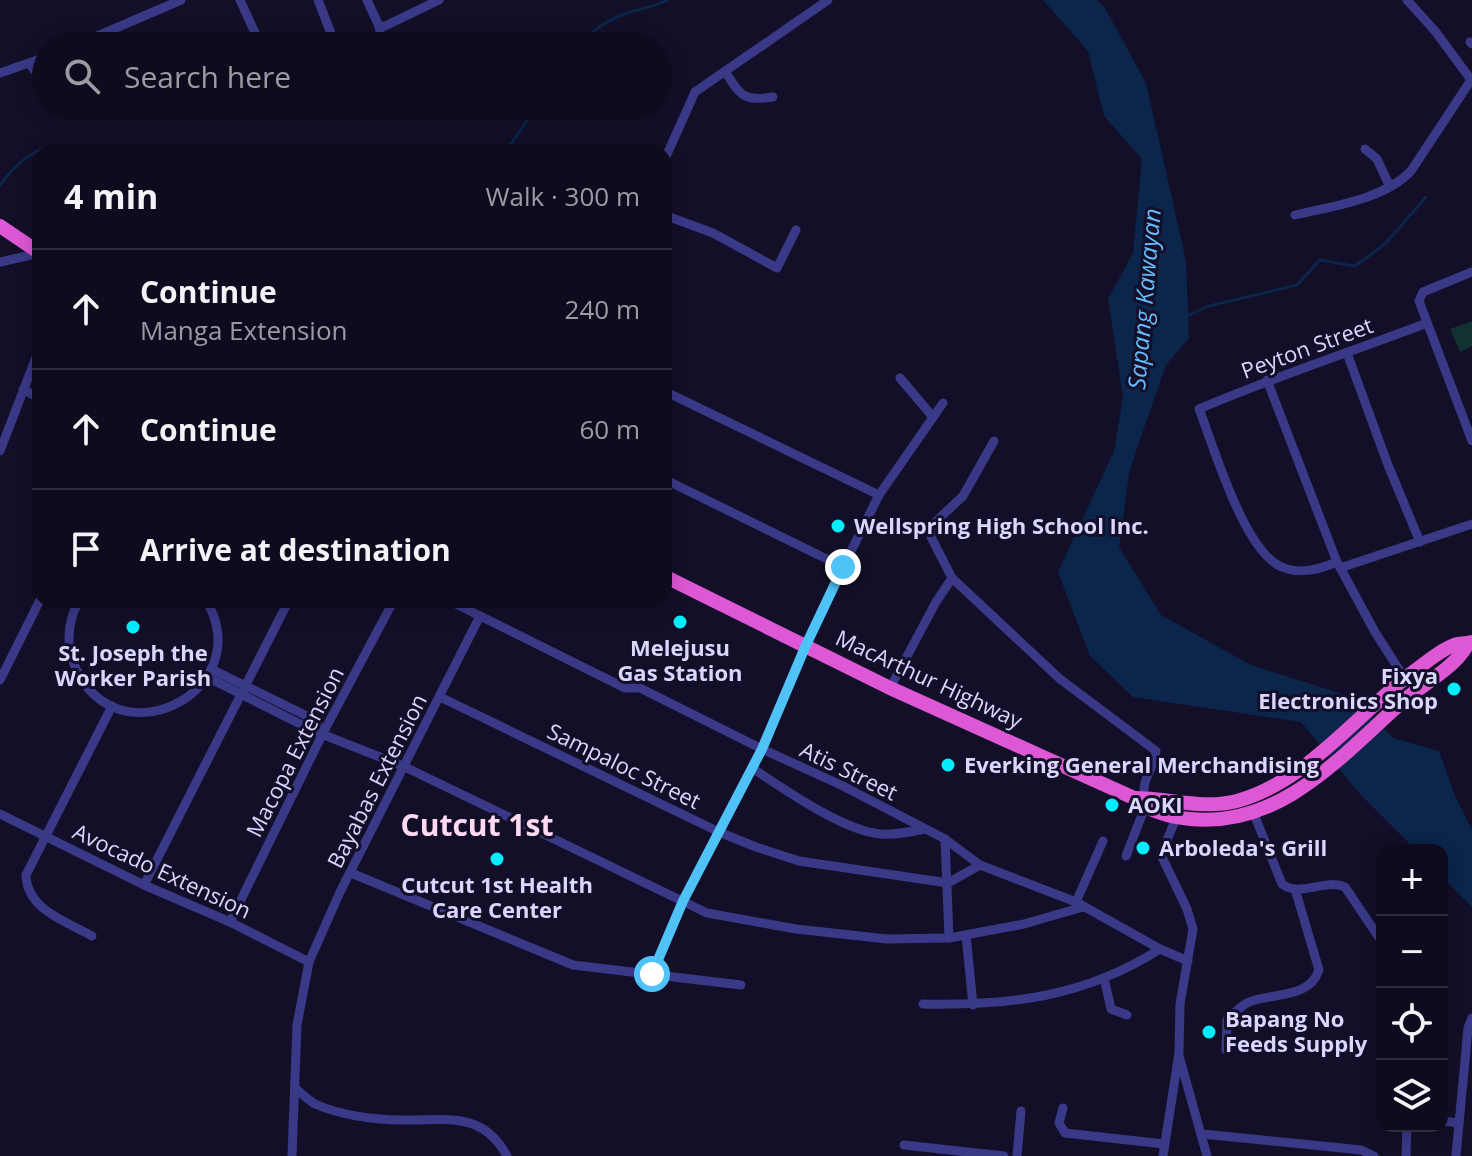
<!DOCTYPE html>
<meta charset="utf-8">
<style>
:root{--surface:#0e0b1e;--page:#1c192b;--text:#f1f3f6;--muted:#9b9ba4;--line:#2e2b3c}
body{margin:0;font-family:"Open Sans",sans-serif;background:var(--page);color:var(--text)}
.controls{position:absolute;right:24px;bottom:24px;display:grid;overflow:hidden;border-radius:16px;box-shadow:0 4px 20px #0003}
.controls button{width:72px;height:72px;display:grid;place-items:center;padding:0;border:0;border-bottom:2px solid var(--line);background:var(--surface);color:var(--text);font:40px sans-serif}
.stop{position:absolute;width:24px;height:24px;margin:-18px;border:6px solid #4fc3f7;border-radius:50%;background:#fff}
.stop.end{background:#4fc3f7;border-color:#fff;box-shadow:0 2px 8px #0008}
.list{margin:0;padding:0;list-style:none}
h2{display:flex;justify-content:space-between;align-items:center;height:104px;margin:0;padding:0 32px;font-size:34px}
h2 small{font-size:26px;font-weight:400;color:var(--muted)}
.list li{display:grid;grid-template-columns:52px 1fr auto;gap:24px;align-items:center;box-sizing:border-box;height:120px;padding:0 32px;border-top:2px solid var(--line)}
.list b{display:block;font-size:30px;white-space:nowrap}
.list p{margin:0;font-size:26px;white-space:nowrap;color:var(--muted)}
.list em{font-size:26px;font-style:normal;color:var(--muted)}
.icon{flex:none;width:44px;height:44px;fill:none;stroke:currentColor;stroke-width:2;stroke-linecap:round;stroke-linejoin:round}
.map{position:relative;flex:none;width:1472px;height:1156px;overflow:hidden}
.search{position:absolute;background:var(--surface);box-shadow:0 4px 20px #0003;left:32px;top:32px;width:640px;height:88px;display:flex;align-items:center;gap:20px;box-sizing:border-box;padding:0 28px;border-radius:44px;color:var(--muted);font-size:30px}
.panel{position:absolute;background:var(--surface);box-shadow:0 4px 20px #0003;left:32px;top:144px;width:640px;height:464px;border-radius:24px}
.map>svg:first-child{display:block}
.green{fill:#123230}
.water{fill:#0b254b}
.lines{fill:none;stroke-linecap:round;stroke-linejoin:round}
.stream{stroke:#0b254b;stroke-width:3}
.minor{stroke:#3a3988;stroke-width:9}
.trunk{stroke:#de57d4;stroke-width:14}
.route{stroke:#4fc3f7;stroke-width:10}
.poi-dot{fill:#02eeff;stroke:#130f28;stroke-width:3}
.labels{text-anchor:middle;stroke-width:6;stroke-linejoin:round;paint-order:stroke}
.street-label{font-size:22px;fill:#d9d6ff;stroke:#130f28}
.poi-label{font-size:22px;font-weight:bold;fill:#d9d6ff;stroke:#130f28;text-anchor:start}
.water-label{font-size:24px;font-style:italic;fill:#64bcff;stroke:#130f28}
.district-label{font-size:30px;font-weight:bold;fill:#ffd8f2;stroke:#130f28}
</style>
<div class="map">
<svg width="1472" height="1156" viewBox="0 0 1472 1156">
<rect width="100%" height="100%" fill="#130f28"/>
<polygon class="green" points="1472,321 1472,346 1460,352 1450,329"/>
<polygon class="water" points="1043,0 1097,0 1105,8 1146,83 1186,261 1189,338 1166,365 1137,448 1129,474 1119,547 1161,615 1251,665 1355,698 1393,738 1439,751 1456,798 1472,830 1472,907 1442,877 1442,850 1416,850 1359,793 1301,722 1133,697 1090,656 1058,572 1114,451 1123,397 1108,299 1133,253 1142,159 1104,116 1088,51"/>
<g class="lines">
<g class="stream">
<path d="M 576,46 C 591,32 604,22 624,14 C 639,8 653,8 667,0"/>
<polyline points="496,152 511,144 537,106"/>
<path d="M 0,185 C 29,146 55,138 101,152"/>
<polyline points="1187,316 1209,306 1297,285 1320,260 1355,266 1385,244 1426,197"/>
</g>
<g class="minor">
<polyline points="240,0 261,46"/>
<polyline points="318,0 336,46"/>
<polyline points="367,0 379,26 385,26 439,0"/>
<polyline points="1407,0 1435,31 1472,81"/>
<polyline points="379,26 383,46"/>
<polyline points="1470,42 1472,44"/>
<polyline points="74,46 181,0"/>
<polyline points="29,63 46,86"/>
<path d="M 725,71 C 740,95 743,102 773,97"/>
<polyline points="0,73 46,57"/>
<polyline points="1365,149 1377,159 1390,187"/>
<polyline points="664,161 695,92 828,0"/>
<polyline points="664,215 713,233 777,268 796,230"/>
<path d="M 1295,215 C 1332,206 1383,200 1411,171 L 1471,80"/>
<polyline points="0,262 40,253"/>
<polyline points="1472,272 1423,292 1419,301 1472,441"/>
<polyline points="1347,353 1388,465 1420,542"/>
<polyline points="900,378 933,417"/>
<polyline points="1267,380 1337,562 1375,632 1405,679"/>
<polyline points="23,389 40,399"/>
<polyline points="664,391 879,495"/>
<polyline points="0,451 40,347"/>
<polyline points="664,479 843,567"/>
<path d="M 1337,562 C 1320,569 1300,575 1282,567 C 1244,552 1214,447 1199,409 C 1274,377 1351,352 1427,323"/>
<polyline points="1340,568 1472,524"/>
<polyline points="952,578 931,537 930,527 963,496 994,441"/>
<polyline points="62,600 76,606"/>
<path d="M 80,600 C 69,616 66,641 72,659 C 110,767 261,693 206,600"/>
<polyline points="448,600 625,688 640,688 762,749 841,785 945,839 980,865 1076,902 1160,949 1188,961"/>
<polyline points="211,669 315,720 323,733"/>
<polyline points="207,677 314,731 405,767 707,913 796,929 887,939 949,938 1024,924 1083,907"/>
<polyline points="0,680 40,600"/>
<path d="M 890,688 L 936,602 L 952,578 L 1060,679 L 1156,751 C 1155,768 1140,779 1145,798"/>
<polyline points="440,697 719,832 756,847 799,861 948,883 980,865"/>
<path d="M 752,768 C 784,789 843,831 881,834 C 896,835 910,832 924,829"/>
<polyline points="0,814 144,885 230,922 309,962"/>
<path d="M 1254,814 L 1282,884 C 1300,898 1325,878 1345,887 L 1382,942"/>
<polyline points="945,839 949,938"/>
<polyline points="1126,856 1145,807"/>
<polyline points="351,873 573,965 741,985"/>
<polyline points="144,885 289,600"/>
<polyline points="1076,902 1103,841"/>
<polyline points="230,922 323,733 394,600"/>
<polyline points="966,935 973,1005"/>
<path d="M 92,936 C 66,921 27,910 26,875 L 112,706"/>
<polyline points="652,974 683,901 762,749 806,645 851,551 879,495 943,403"/>
<polyline points="1104,978 1111,1009 1127,1015"/>
<path d="M 923,1004 C 1009,1006 1085,997 1160,949"/>
<path d="M 1226,1050 L 1227,1020 C 1233,1014 1240,1007 1247,1003 C 1270,992 1309,1000 1319,970 L 1295,889"/>
<polyline points="1179,1056 1207,1156"/>
<path d="M 295,1088 C 301,1093 308,1100 315,1104 C 340,1115 374,1120 402,1120 C 446,1121 482,1110 507,1156"/>
<polyline points="1063,1108 1059,1123 1065,1133 1164,1144"/>
<polyline points="1442,1121 1459,1123"/>
<polyline points="1202,1134 1361,1150 1374,1156"/>
<polyline points="904,1145 1004,1156"/>
<polyline points="292,1156 297,1025 309,962 340,892 480,616"/>
<polyline points="1017,1156 1021,1111"/>
<polyline points="1163,1156 1179,1053 1180,1004 1193,929 1187,909 1161,855 1176,818"/>
<polyline points="1406,1156 1407,1126"/>
<polyline points="1456,1156 1468,1028 1472,1018"/>
</g>
<g class="trunk">
<polyline points="0,226 40,253"/>
<path d="M 664,576 L 890,688 L 1134,798 C 1151,812 1169,817 1190,819 C 1280,828 1339,758 1401,703 C 1421,685 1457,667 1468,643"/>
<path d="M 1134,798 C 1169,798 1203,810 1237,801 C 1304,783 1355,717 1408,676 C 1422,666 1438,651 1454,645 C 1459,643 1466,644 1472,642"/>
</g>
</g>
<g class="lines">
<polyline class="route" points="652,974 683,901 762,749 806,645 843,567"/>
</g>
<g class="poi-dot">
<circle cx="838" cy="526" r="8"/>
<circle cx="680" cy="622" r="8"/>
<circle cx="133" cy="627" r="8"/>
<circle cx="1454" cy="689" r="8"/>
<circle cx="948" cy="765" r="8"/>
<circle cx="1112" cy="805" r="8"/>
<circle cx="1143" cy="848" r="8"/>
<circle cx="497" cy="859" r="8"/>
<circle cx="1209" cy="1032" r="8"/>
</g>
<g class="labels">
<g class="street-label">
<text transform="translate(1307 348) rotate(-20)" y="8">Peyton Street</text>
<text transform="translate(929 679) rotate(25)" y="8">MacArthur Highway</text>
<text transform="translate(295 752) rotate(-63)" y="8">Macopa Extension</text>
<text transform="translate(624 766) rotate(26)" y="8">Sampaloc Street</text>
<text transform="translate(849 771) rotate(26)" y="8">Atis Street</text>
<text transform="translate(377 781) rotate(-63)" y="8">Bayabas Extension</text>
<text transform="translate(162 871) rotate(25)" y="8">Avocado Extension</text>
</g>
<g class="poi-label">
<text x="854" y="534">Wellspring High School Inc.</text>
<text x="680" y="656" text-anchor="middle">Melejusu<tspan x="680" dy="25">Gas Station</tspan></text>
<text x="133" y="661" text-anchor="middle">St. Joseph the<tspan x="133" dy="25">Worker Parish</tspan></text>
<text x="1438" y="684" text-anchor="end">Fixya<tspan x="1438" dy="25">Electronics Shop</tspan></text>
<text x="964" y="773">Everking General Merchandising</text>
<text x="1128" y="813">AOKI</text>
<text x="1159" y="856">Arboleda's Grill</text>
<text x="497" y="893" text-anchor="middle">Cutcut 1st Health<tspan x="497" dy="25">Care Center</tspan></text>
<text x="1225" y="1027">Bapang No<tspan x="1225" dy="25">Feeds Supply</tspan></text>
</g>
<g class="water-label">
<text transform="translate(1145 299) rotate(-85)" y="8">Sapang Kawayan</text>
</g>
<g class="district-label">
<text x="477" y="836">Cutcut 1st</text>
</g>
</g>
</svg>
<div class="controls">
<button>+</button>
<button>−</button>
<button><svg class="icon" aria-label="locate" viewBox="0 0 24 24"><circle cx="12" cy="12" r="6"/><path d="M12 2v4M12 18v4M2 12h4M18 12h4"/></svg></button>
<button><svg class="icon" aria-label="layers" viewBox="0 0 24 24"><path d="M12 4l9 5-9 5-9-5zM3 14l9 5 9-5"/></svg></button>
</div>
<div class="stop" style="left:652px;top:974px"></div>
<div class="stop end" style="left:843px;top:567px"></div>
<div class="search"><svg class="icon" aria-label="search" viewBox="0 0 24 24"><circle cx="10" cy="10" r="6"/><path d="M15 15l6 6"/></svg>Search here</div>
<section class="panel">
<h2>4 min<small>Walk · 300 m</small></h2>
<ul class="list">
<li><svg class="icon" aria-label="ahead" viewBox="0 0 24 24"><path d="M12 20V5M6 11l6-6 6 6"/></svg><div><b>Continue</b><p>Manga Extension</p></div><em>240 m</em></li>
<li><svg class="icon" aria-label="ahead" viewBox="0 0 24 24"><path d="M12 20V5M6 11l6-6 6 6"/></svg><div><b>Continue</b></div><em>60 m</em></li>
<li><svg class="icon" aria-label="arrive" viewBox="0 0 24 24"><path d="M6 21V4h12l-3 4 3 4H6"/></svg><div><b>Arrive at destination</b></div></li>
</ul>
</section>
</div>
